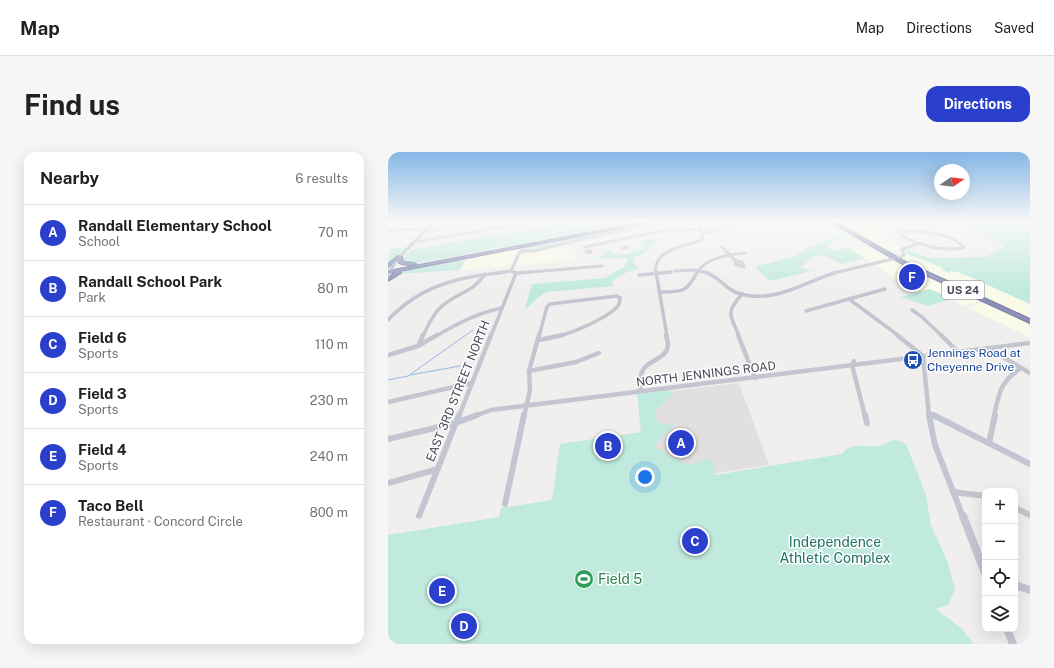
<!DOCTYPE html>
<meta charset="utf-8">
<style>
:root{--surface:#fff;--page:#f6f6f6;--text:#202124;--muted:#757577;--line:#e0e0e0;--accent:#2b3fcd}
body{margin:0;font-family:"Public Sans",sans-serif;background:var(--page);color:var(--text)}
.controls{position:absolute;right:12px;bottom:12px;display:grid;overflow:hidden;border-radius:8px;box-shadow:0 4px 16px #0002}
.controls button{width:36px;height:36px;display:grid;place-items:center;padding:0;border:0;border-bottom:1px solid var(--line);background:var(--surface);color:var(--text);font:20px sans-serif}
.compass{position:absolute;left:546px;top:12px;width:36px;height:36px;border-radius:50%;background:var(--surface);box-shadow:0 4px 16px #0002;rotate:77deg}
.you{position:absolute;left:257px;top:325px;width:14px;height:14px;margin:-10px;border:3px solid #fff;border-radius:50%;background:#1a73e8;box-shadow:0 0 0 6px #1a73e833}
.badge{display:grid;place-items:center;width:26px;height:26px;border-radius:50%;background:var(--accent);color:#fff;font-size:13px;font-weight:700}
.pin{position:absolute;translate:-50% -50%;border:2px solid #fff;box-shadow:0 1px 4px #0006}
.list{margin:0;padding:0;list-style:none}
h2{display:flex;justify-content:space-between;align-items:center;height:52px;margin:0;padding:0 16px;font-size:17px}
h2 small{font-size:13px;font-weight:400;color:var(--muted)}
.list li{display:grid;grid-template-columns:26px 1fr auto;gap:12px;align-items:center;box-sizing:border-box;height:56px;padding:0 16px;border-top:1px solid var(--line)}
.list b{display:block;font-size:15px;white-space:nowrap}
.list p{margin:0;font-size:13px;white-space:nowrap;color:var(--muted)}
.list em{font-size:13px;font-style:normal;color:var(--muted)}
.icon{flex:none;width:22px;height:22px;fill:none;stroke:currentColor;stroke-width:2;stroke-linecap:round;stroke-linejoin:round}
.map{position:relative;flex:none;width:642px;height:492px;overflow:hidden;border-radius:12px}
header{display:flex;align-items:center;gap:24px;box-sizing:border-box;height:56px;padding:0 20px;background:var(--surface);border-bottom:1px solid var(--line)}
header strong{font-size:19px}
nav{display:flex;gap:22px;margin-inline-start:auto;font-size:14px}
.intro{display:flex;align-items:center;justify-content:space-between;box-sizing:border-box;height:96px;padding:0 24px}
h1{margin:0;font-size:28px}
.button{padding:10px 18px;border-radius:12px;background:var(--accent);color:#fff;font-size:14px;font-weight:700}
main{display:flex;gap:24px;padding:0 24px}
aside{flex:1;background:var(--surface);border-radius:12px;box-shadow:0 4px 16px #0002}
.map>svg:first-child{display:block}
.commercial{fill:#f9fae8}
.education{fill:#e1e0df}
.green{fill:#c0eade}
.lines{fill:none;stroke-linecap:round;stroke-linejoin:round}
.stream{stroke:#92b8e3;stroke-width:1}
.highway-casing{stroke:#767da4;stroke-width:2}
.minor-far4{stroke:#c3c6d1;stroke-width:3}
.minor-far3{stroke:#c3c6d1;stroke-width:3.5}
.minor-far2{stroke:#c3c6d1;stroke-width:4.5}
.minor-far1{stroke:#c3c6d1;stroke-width:6}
.minor{stroke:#c3c6d1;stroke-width:8}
.major{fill:#b0b5ca;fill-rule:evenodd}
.highway{fill:#8a92b8;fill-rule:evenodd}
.labels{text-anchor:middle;stroke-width:3;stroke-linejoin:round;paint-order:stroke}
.shield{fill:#fff;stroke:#7f828b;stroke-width:1}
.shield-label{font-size:11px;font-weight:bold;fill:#484c59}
.transit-label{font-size:12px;fill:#164399;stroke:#fff;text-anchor:start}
.street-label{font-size:12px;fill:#484c59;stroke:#fff}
.near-park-label{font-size:14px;fill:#207364;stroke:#fff}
.near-leisure-label{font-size:14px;fill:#27864d;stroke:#fff;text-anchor:start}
</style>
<header>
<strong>Map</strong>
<nav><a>Map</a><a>Directions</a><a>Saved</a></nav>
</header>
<div class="intro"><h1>Find us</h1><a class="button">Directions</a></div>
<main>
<aside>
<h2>Nearby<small>6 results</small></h2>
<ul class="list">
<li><span class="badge">A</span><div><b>Randall Elementary School</b><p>School</p></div><em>70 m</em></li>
<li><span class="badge">B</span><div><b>Randall School Park</b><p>Park</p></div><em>80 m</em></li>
<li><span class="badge">C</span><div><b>Field 6</b><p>Sports</p></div><em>110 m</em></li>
<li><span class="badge">D</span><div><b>Field 3</b><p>Sports</p></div><em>230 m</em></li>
<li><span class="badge">E</span><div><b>Field 4</b><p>Sports</p></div><em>240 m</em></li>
<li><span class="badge">F</span><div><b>Taco Bell</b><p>Restaurant · Concord Circle</p></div><em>800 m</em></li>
</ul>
</aside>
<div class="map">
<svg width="642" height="492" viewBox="0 0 642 492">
<rect width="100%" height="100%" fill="#f0efee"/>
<g class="commercial">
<polygon points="487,76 497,82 490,83 515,96 499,99 463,77"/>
<polygon points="173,93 182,104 191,108 127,113 134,100"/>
<polygon points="477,93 501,106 501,107 484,111 460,96"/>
<polygon points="128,97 132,98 123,114 72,118 79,107"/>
<polygon points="517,101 556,116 555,118 560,121 563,119 573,121 642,152 642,166 515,108 514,106 518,104"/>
<polygon points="504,108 509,110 593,149 576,154 542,137 529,140 500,123 502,123 487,113"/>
<polygon points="595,151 642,172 642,185 580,156"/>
</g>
<polygon class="education" points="351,231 381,313 165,346 253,285 250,243"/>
<g class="green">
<polygon points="95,70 111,70 107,75 92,78 95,72 81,73 79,75 35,82 42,75"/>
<polygon points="163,70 186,70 185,75 247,70 53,107 22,112 17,112 13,109 22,98 113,81 161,75"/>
<polygon points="266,70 276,70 147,98 137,97 139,95"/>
<polygon points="519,70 642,70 642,152 573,121 563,119 561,121 555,118 555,116 517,101 517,99 520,99 541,106 592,105 600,104 616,94 595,82 581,79 580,75 575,72 532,74 524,73"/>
<path d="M 459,81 L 462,83 L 447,87 L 448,89 L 437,94 L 448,99 L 460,96 L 477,106 L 453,112 C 432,100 431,100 412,115 L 423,119 L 382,129 L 367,115 L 407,104 L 421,95 L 440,88 L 442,86 Z"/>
<polygon points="273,85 274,88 260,96 260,99 246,106 245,111 250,115 248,118 239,120 224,129 225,134 158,140 147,148 141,155 137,156 144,132 217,126 236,115 240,106 205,107 215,104 217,99 223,98 225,102 240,102 258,95 251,90"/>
<polygon points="20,95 1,113 0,113 1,97"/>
<polygon points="78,107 72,118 11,122 23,117"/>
<polygon points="542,137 563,147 540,154 513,145"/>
<path d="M 282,238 L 285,242 L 267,259 L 267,267 L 273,272 L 286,273 L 268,292 L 268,296 C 282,304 302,321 316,306 L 325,309 L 328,323 L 454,302 C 462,290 476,295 489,294 C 503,293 499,283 518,292 L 538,343 L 543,373 L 560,411 L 567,438 L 560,453 L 548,457 L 574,477 L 586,492 L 0,492 L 0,383 L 111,365 L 113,356 L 164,348 L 172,292 L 253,280 L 249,242 Z"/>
</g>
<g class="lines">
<g class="stream">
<polyline points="22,223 72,214"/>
<polyline points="0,228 20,224 85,178"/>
</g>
<defs>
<g id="highway">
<polygon points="256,70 263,70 12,119 13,121 0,129 0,126 8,120 0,121 0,119"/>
<polygon points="443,70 447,70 520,111 642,167 642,171 516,113"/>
<path d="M 10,104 L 14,104 L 15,110 L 26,111 L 28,112 C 24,114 15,113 11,111 L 10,108 L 0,115 L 0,112 Z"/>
</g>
</defs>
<use href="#highway" class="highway-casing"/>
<g class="minor-far4">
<polyline points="356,70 363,72 365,70"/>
<polyline points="44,71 52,70"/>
<polyline points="0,79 39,76"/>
<path d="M 520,79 C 538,80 563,81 576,95 C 557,101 529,93 513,83 L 513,80 Z"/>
<polyline points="314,81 324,80 340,73 355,71"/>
<polyline points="26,90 144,70"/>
<polyline points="197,95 273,79 313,77"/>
<polygon points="237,95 240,96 235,96"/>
<polyline points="334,95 348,109"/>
<polyline points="136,99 146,99 194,87 278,70"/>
<polygon points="200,99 203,99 203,100 198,100"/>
<polygon points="348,109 354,110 356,115 347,112"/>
<polyline points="123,119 131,101 136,99 134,97"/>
<polyline points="287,119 307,118 319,121"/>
<polyline points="109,121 123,119 127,121"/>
<polyline points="131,121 214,114"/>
<path d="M 268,121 C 264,96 300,95 315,87 L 311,73 L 308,70"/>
<polyline points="275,121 283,120"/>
<path d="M 309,121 C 318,105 341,103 357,101"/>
<polyline points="446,121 513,105 516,103 514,97 533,91"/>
</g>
<g class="minor-far3">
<polyline points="125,120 128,121 143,120"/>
<polyline points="268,120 279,184"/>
<path d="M 316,120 C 330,123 336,136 349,141 C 385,153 416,130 449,120"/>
<polyline points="251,123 283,120"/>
<polyline points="0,124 2,120"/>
<path d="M 271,140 C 293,140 299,141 309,120"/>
<polyline points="461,147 511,184"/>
<polyline points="524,158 534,165 554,184"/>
<polyline points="418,159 497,137"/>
<path d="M 0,168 C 33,133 70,125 117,120"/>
<path d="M 35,184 C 40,174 44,163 53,155 C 68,141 85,141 97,122"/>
<path d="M 48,184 C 69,172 89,161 114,156"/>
<polyline points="103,184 128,121"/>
<path d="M 151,184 L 159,155 L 162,152 L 229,144 L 232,146 C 232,150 231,154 227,157 C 216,167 185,181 170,184"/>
<path d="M 351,184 C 342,161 337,162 354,142"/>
</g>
<g class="minor-far2">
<polyline points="350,183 367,226"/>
<polyline points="509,183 535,204 541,264"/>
<polyline points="553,183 570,200"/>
<polyline points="151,188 175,183"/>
<polyline points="31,192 35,183"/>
<polyline points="600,196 642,221"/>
<polyline points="0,203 30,194 49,183"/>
<polyline points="466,209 464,213 477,264"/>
<polyline points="141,219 188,210 211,201"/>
<path d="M 253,239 C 246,204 278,213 280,193 C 280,190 279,186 278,183"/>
<polyline points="0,250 83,231"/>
<polyline points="540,261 547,264"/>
<polyline points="71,264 103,183"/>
<polyline points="86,264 103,258 642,191"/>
<polyline points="136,264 142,238 141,219 151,183"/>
<path d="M 606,264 C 611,241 612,230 633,216"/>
</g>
<g class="minor-far1">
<polyline points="477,263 479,271"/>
<polyline points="541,263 547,293 575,365"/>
<polyline points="545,263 642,312"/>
<polyline points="0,287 68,271 89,263"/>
<polyline points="601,291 607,263"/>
<polyline points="0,331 50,317"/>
<polyline points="565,340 597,344"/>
<polyline points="117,352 136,263"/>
<polyline points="627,356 642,363"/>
<polyline points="31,364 71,263"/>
</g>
<g class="minor">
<polyline points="575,364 597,421"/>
<polyline points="627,433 642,438"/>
<polyline points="619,477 625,492"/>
</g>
<polygon class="major" points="43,70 47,70 9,110 3,121 1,121 0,120 6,109"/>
<use href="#highway" class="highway"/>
</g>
<linearGradient id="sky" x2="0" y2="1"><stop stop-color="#85b6e6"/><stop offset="0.5" stop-color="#f8f8f7"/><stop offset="1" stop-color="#f8f8f7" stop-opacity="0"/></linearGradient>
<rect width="642" height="139" fill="url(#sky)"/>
<defs>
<symbol id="bus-disc" viewBox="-11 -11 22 22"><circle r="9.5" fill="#1a4fb4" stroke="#fff"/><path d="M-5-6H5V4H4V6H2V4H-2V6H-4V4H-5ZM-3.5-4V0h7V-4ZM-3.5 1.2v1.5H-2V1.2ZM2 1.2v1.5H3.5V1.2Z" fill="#fff"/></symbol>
<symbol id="stadium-disc" viewBox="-11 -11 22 22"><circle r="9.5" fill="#2e9e5b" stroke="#fff"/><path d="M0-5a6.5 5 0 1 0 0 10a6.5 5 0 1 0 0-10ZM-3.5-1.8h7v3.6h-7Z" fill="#fff"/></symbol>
</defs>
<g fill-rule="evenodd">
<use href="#bus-disc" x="514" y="197" width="22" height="22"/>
<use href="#stadium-disc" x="185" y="416" width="22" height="22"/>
</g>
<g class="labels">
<rect class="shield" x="554" y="129" width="42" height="18" rx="3"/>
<g class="shield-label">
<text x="575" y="142">US 24</text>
</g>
<g class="transit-label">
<text x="539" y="205">Jennings Road at<tspan x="539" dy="14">Cheyenne Drive</tspan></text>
</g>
<g class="street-label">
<text transform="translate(318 222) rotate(-7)" y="4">NORTH JENNINGS ROAD</text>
<text transform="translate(70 239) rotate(-68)" y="4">EAST 3RD STREET NORTH</text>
</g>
<g class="near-park-label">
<text x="447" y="395">Independence<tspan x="447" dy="16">Athletic Complex</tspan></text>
</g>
<g class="near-leisure-label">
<text x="210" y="432">Field 5</text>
</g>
</g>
</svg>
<div class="controls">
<button>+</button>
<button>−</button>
<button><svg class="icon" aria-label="locate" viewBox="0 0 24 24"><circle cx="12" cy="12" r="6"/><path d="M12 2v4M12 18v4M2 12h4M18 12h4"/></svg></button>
<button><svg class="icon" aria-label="layers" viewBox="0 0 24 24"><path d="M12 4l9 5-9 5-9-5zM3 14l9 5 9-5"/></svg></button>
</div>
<svg class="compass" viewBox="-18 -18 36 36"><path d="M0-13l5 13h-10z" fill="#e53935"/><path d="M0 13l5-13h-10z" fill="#757577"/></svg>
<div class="you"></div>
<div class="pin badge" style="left:293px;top:291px">A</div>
<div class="pin badge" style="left:220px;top:294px">B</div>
<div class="pin badge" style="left:307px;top:389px">C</div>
<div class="pin badge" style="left:76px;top:474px">D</div>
<div class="pin badge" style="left:54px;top:439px">E</div>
<div class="pin badge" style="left:524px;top:125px">F</div>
</div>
</main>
